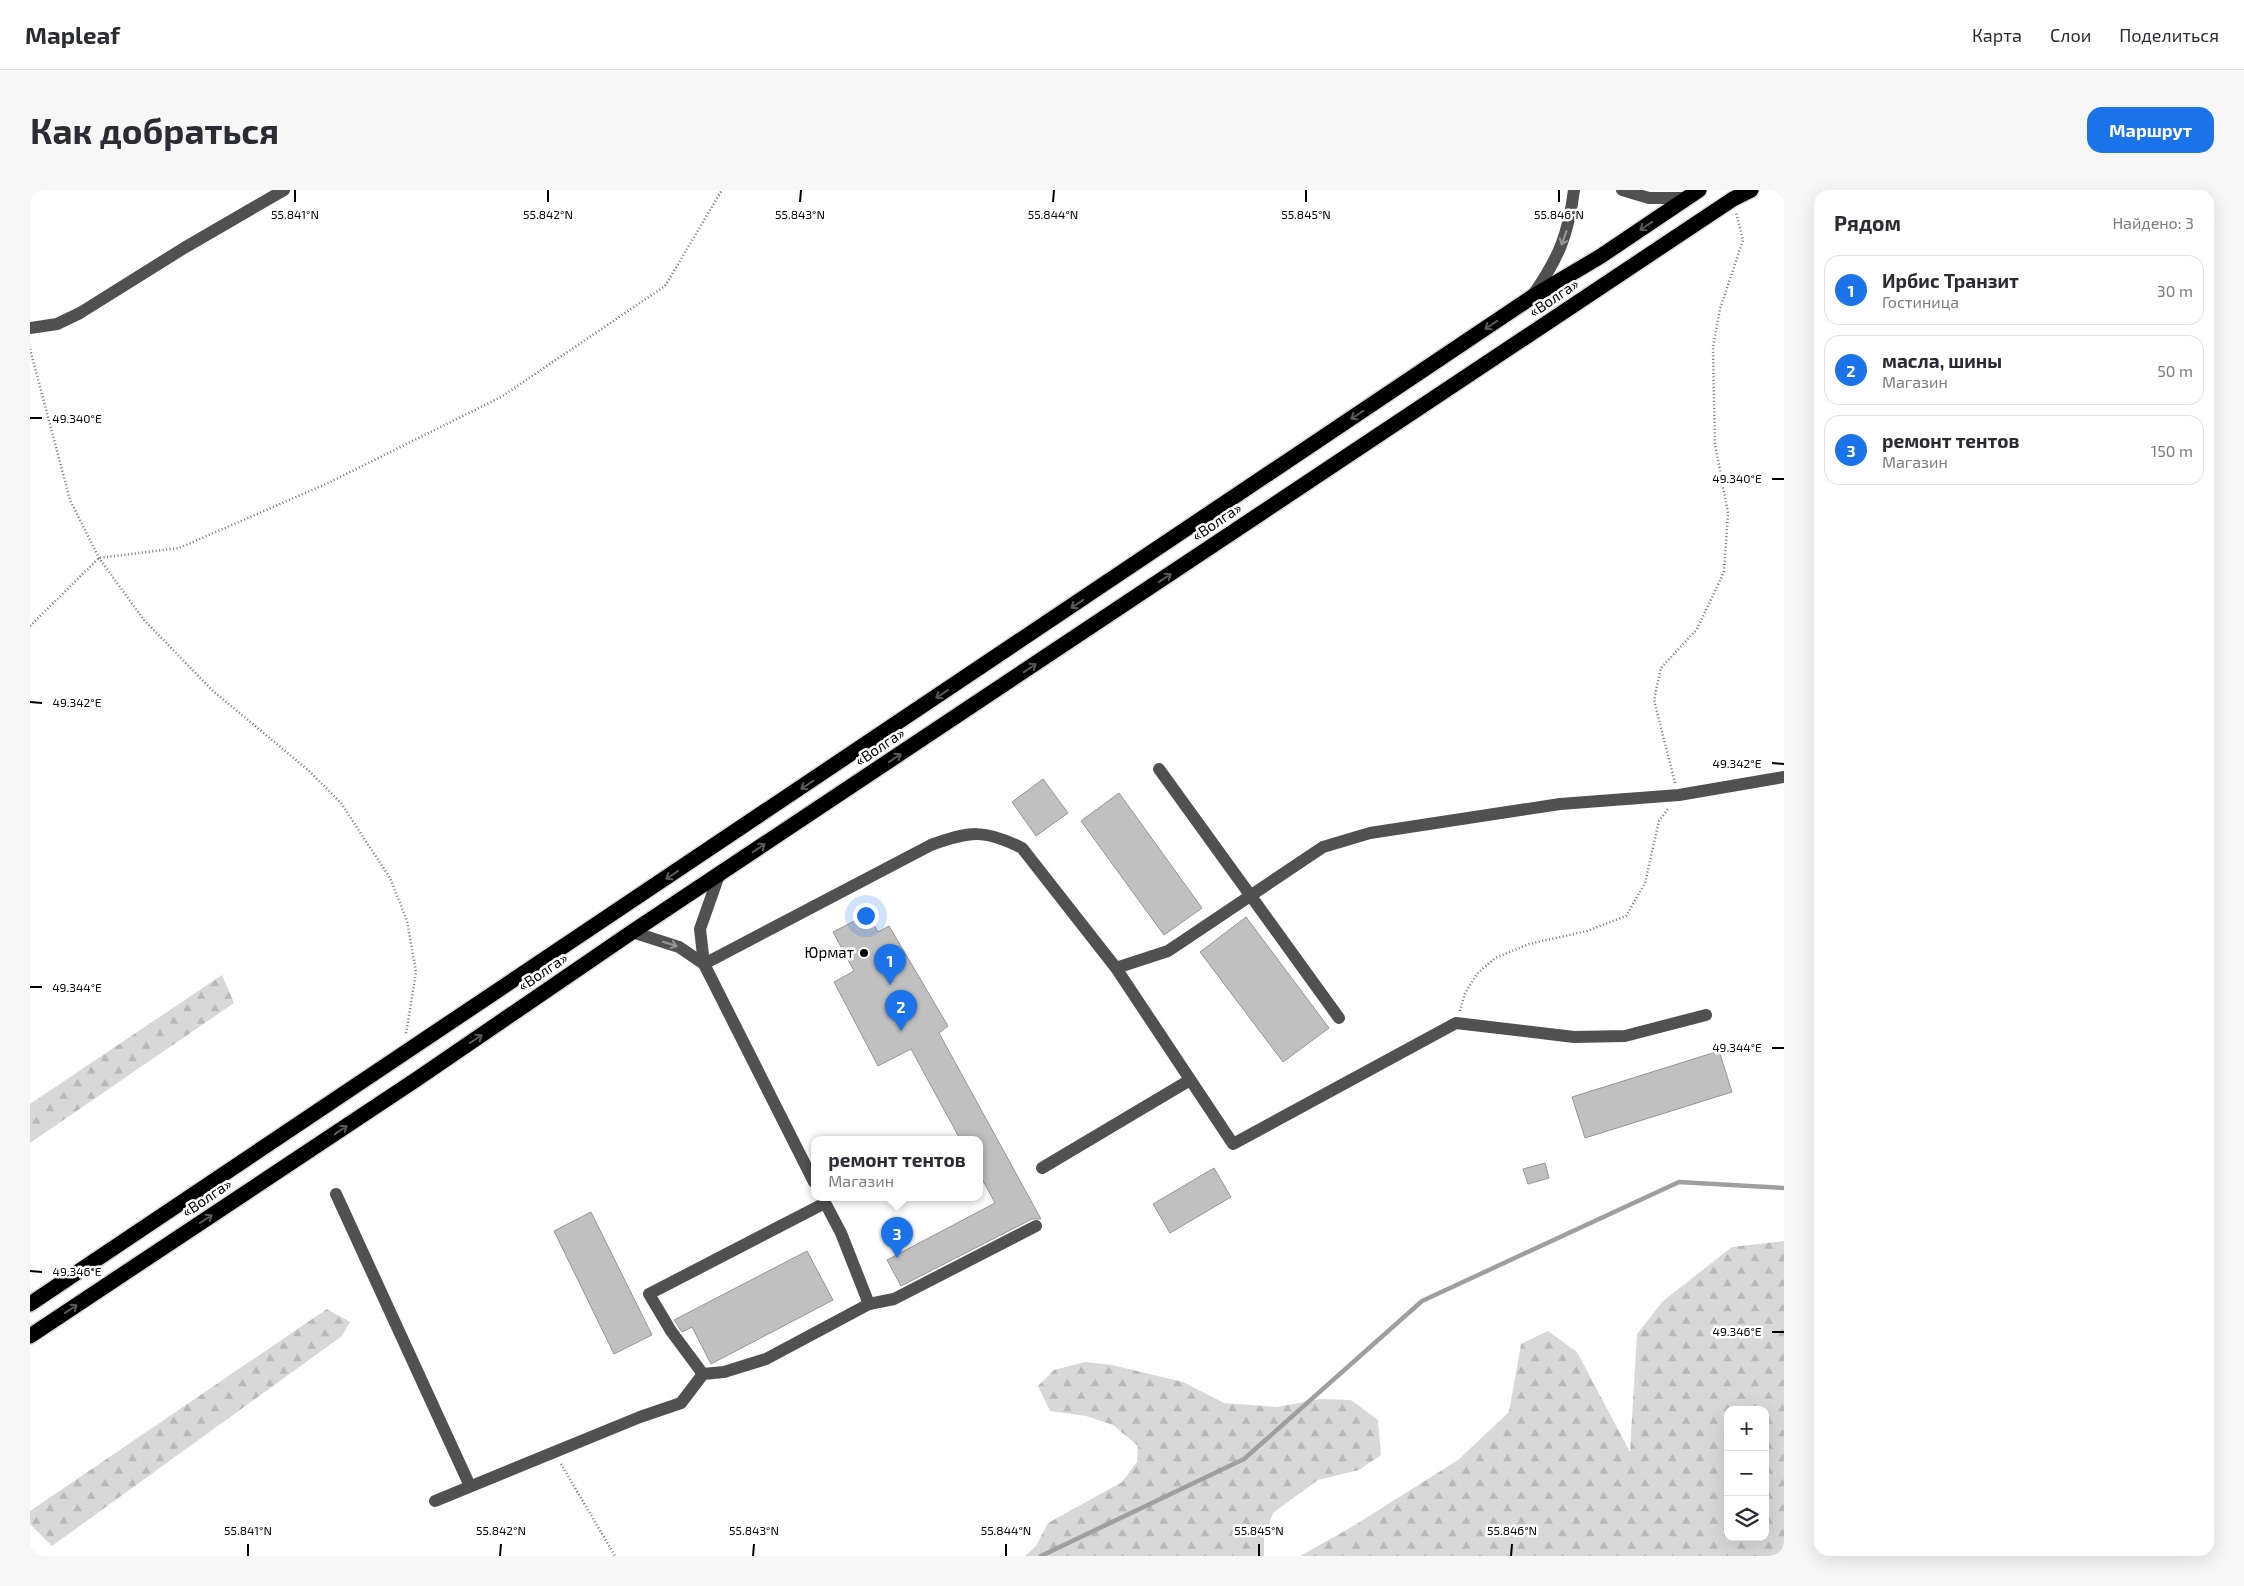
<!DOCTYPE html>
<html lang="ru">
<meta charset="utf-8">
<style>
:root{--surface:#fff;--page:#f7f7f7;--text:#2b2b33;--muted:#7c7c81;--line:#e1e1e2;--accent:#1a73e8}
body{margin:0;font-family:"Exo 2",sans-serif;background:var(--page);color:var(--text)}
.controls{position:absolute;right:15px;bottom:15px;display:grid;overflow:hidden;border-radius:10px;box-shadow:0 5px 20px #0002}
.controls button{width:45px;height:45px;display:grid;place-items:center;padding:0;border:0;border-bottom:1px solid var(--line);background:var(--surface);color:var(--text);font:25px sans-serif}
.you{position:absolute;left:835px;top:725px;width:18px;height:18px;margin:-12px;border:4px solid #fff;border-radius:50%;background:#1a73e8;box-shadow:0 0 0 8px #1a73e833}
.badge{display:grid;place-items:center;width:32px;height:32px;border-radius:50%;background:var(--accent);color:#fff;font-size:16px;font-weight:700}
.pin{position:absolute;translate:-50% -41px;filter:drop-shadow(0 1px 2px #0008)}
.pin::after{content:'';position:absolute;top:26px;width:18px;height:15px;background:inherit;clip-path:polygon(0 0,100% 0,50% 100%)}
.popup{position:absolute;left:781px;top:946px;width:172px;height:65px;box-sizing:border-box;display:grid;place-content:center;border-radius:10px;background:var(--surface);filter:drop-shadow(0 1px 4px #0005);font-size:16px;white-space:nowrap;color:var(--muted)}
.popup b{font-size:19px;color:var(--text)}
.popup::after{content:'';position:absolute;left:50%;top:100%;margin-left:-10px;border:10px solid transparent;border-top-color:var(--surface)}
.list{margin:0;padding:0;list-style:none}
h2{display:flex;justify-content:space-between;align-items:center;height:65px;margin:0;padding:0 20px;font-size:21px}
h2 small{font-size:16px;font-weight:400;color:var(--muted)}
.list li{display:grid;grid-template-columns:32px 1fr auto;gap:15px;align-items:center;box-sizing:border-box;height:70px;margin:0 10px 10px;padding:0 10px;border:1px solid var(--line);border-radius:15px}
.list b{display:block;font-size:19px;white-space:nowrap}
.list p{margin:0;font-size:16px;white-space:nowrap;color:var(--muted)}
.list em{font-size:16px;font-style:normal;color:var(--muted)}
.icon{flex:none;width:28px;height:28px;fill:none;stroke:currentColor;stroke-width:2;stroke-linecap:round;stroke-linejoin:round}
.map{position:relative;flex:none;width:1754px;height:1366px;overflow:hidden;border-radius:15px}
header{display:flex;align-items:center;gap:30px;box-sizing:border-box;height:70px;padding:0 25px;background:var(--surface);border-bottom:1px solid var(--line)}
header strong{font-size:24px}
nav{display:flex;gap:28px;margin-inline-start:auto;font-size:18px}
.intro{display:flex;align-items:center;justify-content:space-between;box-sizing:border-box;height:120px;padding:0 30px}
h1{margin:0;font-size:35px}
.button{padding:12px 22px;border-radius:15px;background:var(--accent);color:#fff;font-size:18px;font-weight:700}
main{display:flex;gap:30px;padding:0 30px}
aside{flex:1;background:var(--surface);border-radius:15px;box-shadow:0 5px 20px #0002}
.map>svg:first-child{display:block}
.forest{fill:url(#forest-firs);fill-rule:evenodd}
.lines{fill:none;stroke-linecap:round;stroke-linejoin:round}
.stream{stroke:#9f9f9f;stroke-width:4.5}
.building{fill:#c0c0c0;stroke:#959595}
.highway-casing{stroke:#dbdbdb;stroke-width:18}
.path{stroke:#737373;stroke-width:2.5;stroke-dasharray:1 2.5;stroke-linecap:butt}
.minor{stroke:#515151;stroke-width:12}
.highway{stroke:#000;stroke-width:15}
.oneway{stroke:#595959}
.oneway2{stroke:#979797}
.ticks{fill:none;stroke:#000;stroke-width:2}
.poi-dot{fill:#000;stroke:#fff;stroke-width:2}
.labels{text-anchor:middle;stroke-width:5;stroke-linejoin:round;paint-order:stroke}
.street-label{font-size:15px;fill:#000;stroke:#fff}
.poi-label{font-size:15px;fill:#000;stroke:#fff;text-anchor:end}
.ticks-label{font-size:12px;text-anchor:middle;fill:#000;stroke:#fff;stroke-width:5;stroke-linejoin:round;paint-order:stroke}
</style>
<header>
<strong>Mapleaf</strong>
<nav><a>Карта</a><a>Слои</a><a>Поделиться</a></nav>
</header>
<div class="intro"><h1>Как добраться</h1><a class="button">Маршрут</a></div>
<main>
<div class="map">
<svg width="1754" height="1366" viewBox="0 0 1754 1366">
<defs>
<pattern id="forest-firs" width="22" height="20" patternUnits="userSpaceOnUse" patternTransform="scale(1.25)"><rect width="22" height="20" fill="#d8d8d8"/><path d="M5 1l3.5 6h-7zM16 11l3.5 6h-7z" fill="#b8b8b8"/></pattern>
</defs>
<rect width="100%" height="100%" fill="#fff"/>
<g class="forest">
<polygon points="192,785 204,813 0,953 0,914"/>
<path d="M 1754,1051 L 1754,1366 L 1270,1366 L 1320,1338 L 1428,1270 L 1479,1222 L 1491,1154 L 1518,1141 L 1547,1162 L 1600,1262 L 1607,1144 L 1633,1111 L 1702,1057 ZM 1698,1220 L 1735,1220 L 1735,1347 L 1698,1347 Z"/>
<polygon points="297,1119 320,1132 312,1146 22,1356 0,1334 0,1321"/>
<polygon points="1055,1172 1082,1175 1153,1192 1194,1213 1247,1217 1290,1209 1321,1210 1348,1230 1351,1265 1329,1280 1288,1290 1243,1323 1234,1348 1234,1366 995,1366 1006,1356 1018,1333 1092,1292 1107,1272 1108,1256 1083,1235 1056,1226 1020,1221 1008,1196 1024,1180"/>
</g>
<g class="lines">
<polyline class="stream" points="1011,1366 1214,1269 1392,1111 1649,992 1754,998"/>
</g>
<g class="building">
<polygon points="1013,589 1038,623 1006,646 982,612"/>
<polygon points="1089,603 1172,718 1134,745 1051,631"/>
<polygon points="838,724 848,742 859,736 918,836 909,843 1011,1029 1002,1029 871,1096 857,1070 965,1013 950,985 950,949 930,949 881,859 848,876 804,792 824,781 803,742"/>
<polygon points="1216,727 1299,838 1253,872 1170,762"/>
<polygon points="1689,861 1702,902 1555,948 1542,907"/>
<polygon points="1515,973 1519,988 1498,994 1493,979"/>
<polygon points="1184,978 1201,1007 1140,1043 1123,1014"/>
<polygon points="561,1022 622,1145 584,1164 524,1041"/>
<polygon points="777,1061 803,1110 681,1174 662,1137 652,1142 644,1130"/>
</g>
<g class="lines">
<defs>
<g id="highway">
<polyline points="0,1114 1502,107 1571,66 1669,0"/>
<polyline points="0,1146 387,889 602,742 1703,9 1721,0"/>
</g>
</defs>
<use href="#highway" class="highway-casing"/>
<g class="path">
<polyline points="0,159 40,310 69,368 114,430 183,501 278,580 311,613 360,688 377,731 386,782 376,844"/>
<polyline points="0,436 69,368 149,358 296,294 471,207 635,96 692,0"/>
<polyline points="1645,593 1624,510 1631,478 1667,439 1694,382 1698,323 1685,254 1683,157 1690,119 1713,50 1706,23"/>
<polyline points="1430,821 1435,803 1447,784 1465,768 1499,754 1557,741 1596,726 1615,693 1629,631 1638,619"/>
<polyline points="531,1274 585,1366"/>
</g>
<g class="minor">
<polyline points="1592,0 1619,8 1656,8"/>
<path d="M 1503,105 C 1529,67 1538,46 1544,0"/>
<polyline points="0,138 27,134 50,123 154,58 254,0"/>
<polyline points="1129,579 1309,828"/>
<polyline points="689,685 670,739 674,774 784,992"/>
<polyline points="602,742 649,757 674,774"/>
<path d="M 674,774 L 901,655 C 940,641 954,639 992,658 L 1086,778 L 1203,954 L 1426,833 L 1544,847 L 1595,846 L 1676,825"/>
<polyline points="1086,778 1138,761 1293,657 1340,643 1530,614 1649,605 1754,587"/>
<polyline points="1012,978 1160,890"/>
<polyline points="306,1004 440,1296"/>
<polyline points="792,1007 811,1043 839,1114 736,1169 694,1182 673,1184 641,1141 619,1104 795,1013"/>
<polyline points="839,1114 864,1109 1006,1036"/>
<polyline points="405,1311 610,1227 651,1213 673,1184"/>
</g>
<use href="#highway" class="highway"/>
</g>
<defs><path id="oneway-shaft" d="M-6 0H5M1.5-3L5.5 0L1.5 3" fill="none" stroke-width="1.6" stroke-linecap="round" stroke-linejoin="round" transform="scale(1.25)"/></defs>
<g class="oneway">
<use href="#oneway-shaft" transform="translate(1616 36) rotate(146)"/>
<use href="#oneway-shaft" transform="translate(1461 135) rotate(146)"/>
<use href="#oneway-shaft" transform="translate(1327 225) rotate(146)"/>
<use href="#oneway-shaft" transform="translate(1135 388) rotate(-34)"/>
<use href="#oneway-shaft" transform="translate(1047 414) rotate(146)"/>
<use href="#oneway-shaft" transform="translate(1000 478) rotate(-34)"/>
<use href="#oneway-shaft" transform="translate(912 504) rotate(146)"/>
<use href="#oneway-shaft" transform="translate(865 568) rotate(-34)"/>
<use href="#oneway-shaft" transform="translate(777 595) rotate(146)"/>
<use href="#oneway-shaft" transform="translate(729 658) rotate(-34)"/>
<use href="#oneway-shaft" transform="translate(642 685) rotate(146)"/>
<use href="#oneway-shaft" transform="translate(446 849) rotate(-34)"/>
<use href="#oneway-shaft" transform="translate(311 940) rotate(-34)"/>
<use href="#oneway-shaft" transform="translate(176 1029) rotate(-34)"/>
<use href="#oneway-shaft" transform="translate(41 1119) rotate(-34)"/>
</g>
<g class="oneway2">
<use href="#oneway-shaft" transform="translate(1534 48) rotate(110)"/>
<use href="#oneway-shaft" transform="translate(640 754) rotate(17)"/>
</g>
<path class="ticks" d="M 265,12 L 265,0M 518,12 L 518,0M 770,12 L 771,0M 1023,12 L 1024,0M 1276,12 L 1276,0M 1529,12 L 1529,0M 0,228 L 12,228M 1742,289 L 1754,289M 0,512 L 12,513M 1742,573 L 1754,574M 0,797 L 12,797M 1742,858 L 1754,858M 0,1081 L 12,1082M 1742,1142 L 1754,1142M 218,1366 L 218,1354M 470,1366 L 471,1354M 723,1366 L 724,1354M 976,1366 L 976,1354M 1229,1366 L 1229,1354M 1481,1366 L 1482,1354"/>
<circle class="poi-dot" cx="834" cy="763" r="5"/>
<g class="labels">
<g class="street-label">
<text transform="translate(1524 108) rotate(-34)" y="5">«Волга»</text>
<text transform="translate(1187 332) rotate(-34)" y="5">«Волга»</text>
<text transform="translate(850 557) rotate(-34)" y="5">«Волга»</text>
<text transform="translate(513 782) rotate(-34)" y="5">«Волга»</text>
<text transform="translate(177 1008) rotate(-34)" y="5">«Волга»</text>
</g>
<g class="poi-label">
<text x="824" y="768">Юрмат</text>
</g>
</g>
<g class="ticks-label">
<text x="265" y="29">55.841°N</text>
<text x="518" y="29">55.842°N</text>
<text x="770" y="29">55.843°N</text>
<text x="1023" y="29">55.844°N</text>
<text x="1276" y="29">55.845°N</text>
<text x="1529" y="29">55.846°N</text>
<text x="47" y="233">49.340°E</text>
<text x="1707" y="293">49.340°E</text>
<text x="47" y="517">49.342°E</text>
<text x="1707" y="578">49.342°E</text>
<text x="47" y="802">49.344°E</text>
<text x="1707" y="862">49.344°E</text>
<text x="47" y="1086">49.346°E</text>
<text x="1707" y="1146">49.346°E</text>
<text x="218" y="1345">55.841°N</text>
<text x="471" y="1345">55.842°N</text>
<text x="724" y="1345">55.843°N</text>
<text x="976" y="1345">55.844°N</text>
<text x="1229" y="1345">55.845°N</text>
<text x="1482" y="1345">55.846°N</text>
</g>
</svg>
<div class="controls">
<button>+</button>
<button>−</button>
<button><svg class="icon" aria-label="layers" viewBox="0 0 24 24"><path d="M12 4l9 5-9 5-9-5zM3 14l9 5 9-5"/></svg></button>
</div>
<div class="you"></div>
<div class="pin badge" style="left:860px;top:795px">1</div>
<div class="pin badge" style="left:871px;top:841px">2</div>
<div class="pin badge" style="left:867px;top:1068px">3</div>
<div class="popup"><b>ремонт тентов</b>Магазин</div>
</div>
<aside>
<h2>Рядом<small>Найдено: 3</small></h2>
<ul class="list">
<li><span class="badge">1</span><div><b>Ирбис Транзит</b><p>Гостиница</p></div><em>30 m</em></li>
<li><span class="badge">2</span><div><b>масла, шины</b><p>Магазин</p></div><em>50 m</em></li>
<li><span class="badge">3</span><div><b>ремонт тентов</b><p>Магазин</p></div><em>150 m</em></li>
</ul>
</aside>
</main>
